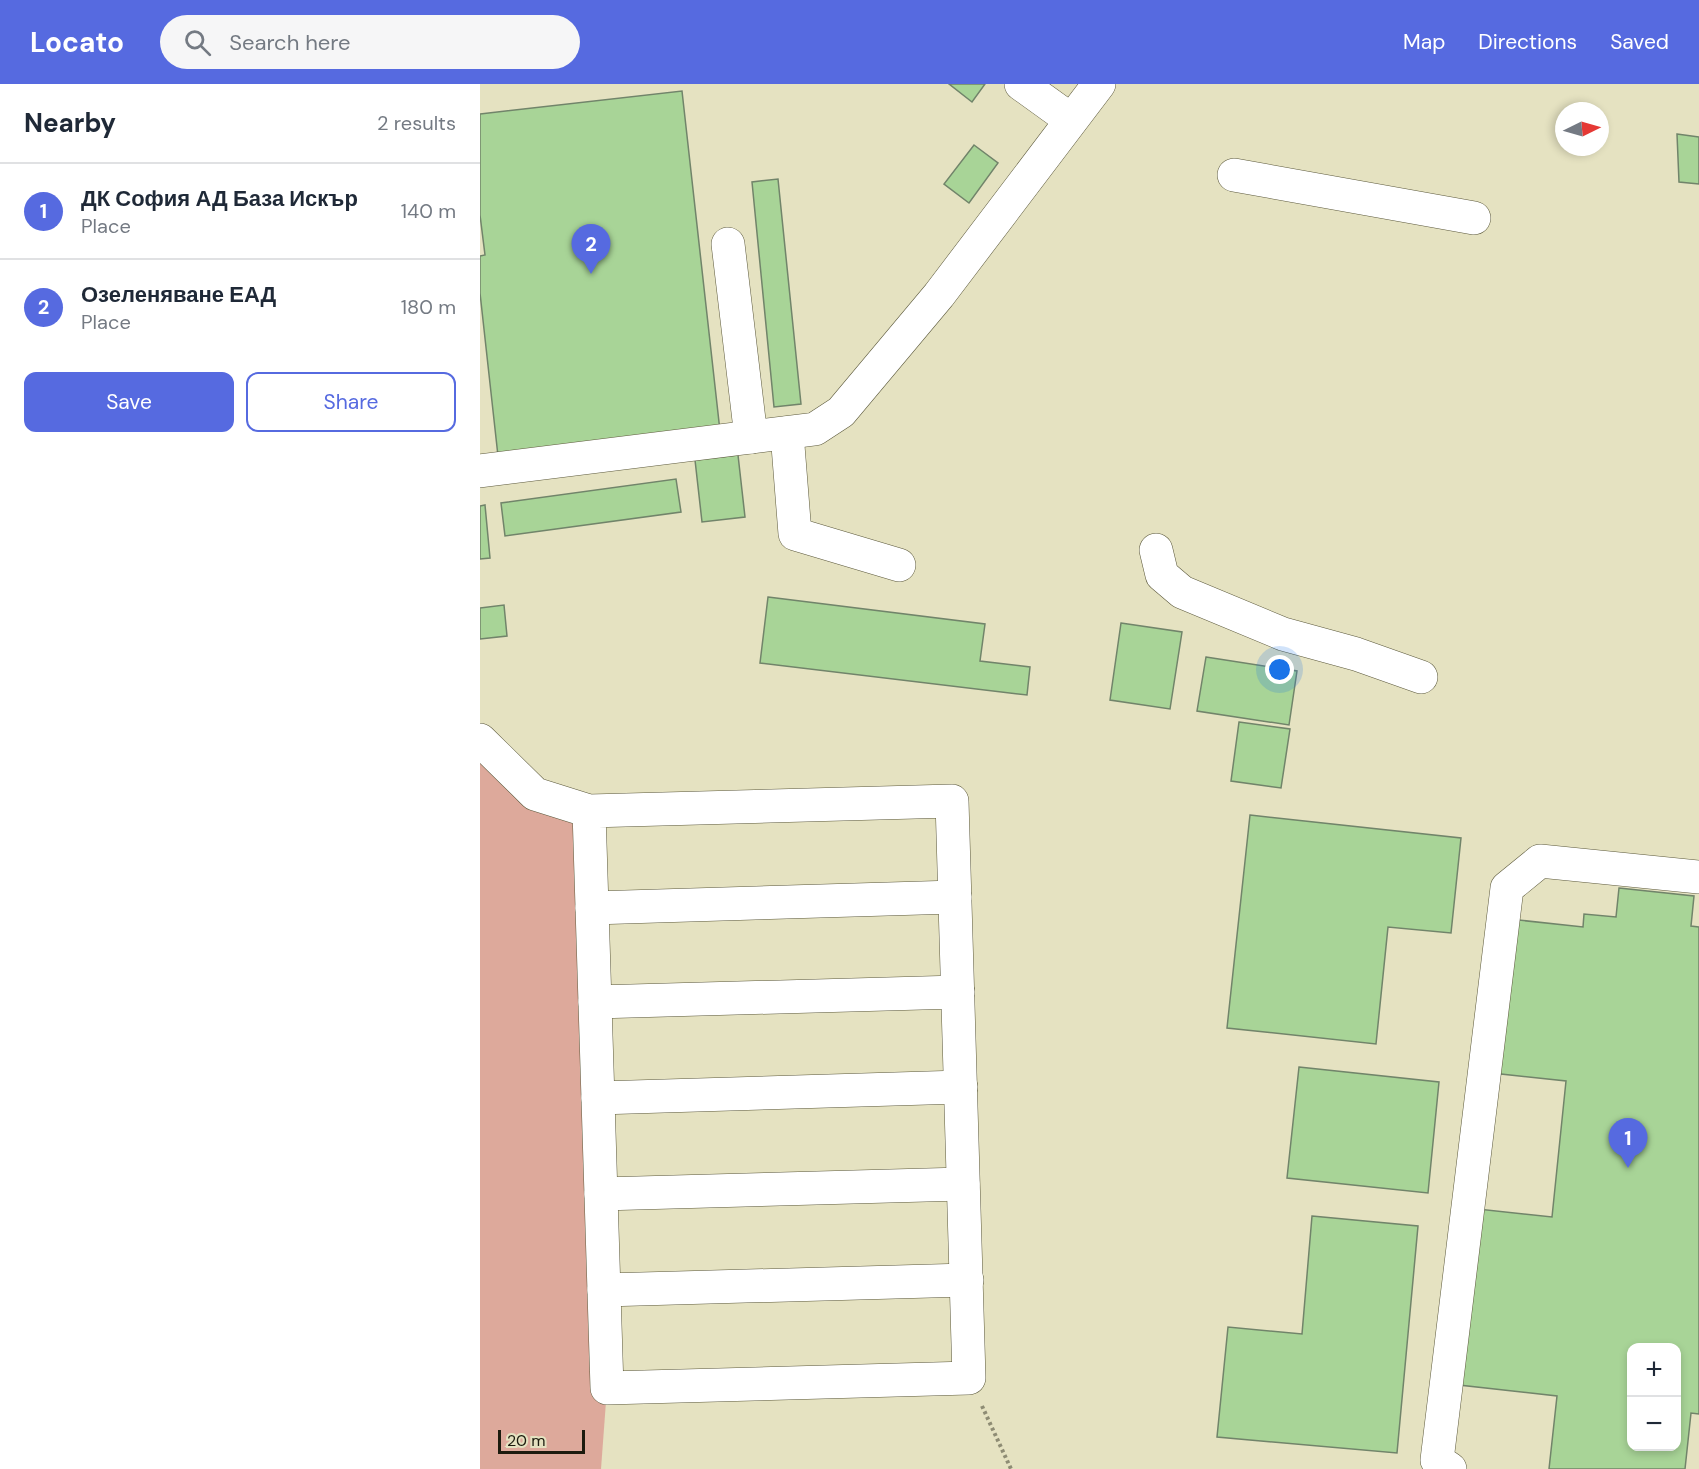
<!DOCTYPE html>
<meta charset="utf-8">
<style>
:root{--surface:#fff;--page:#f6f6f7;--text:#1f2937;--muted:#747a83;--line:#e0e1e3;--accent:#566ae0}
body{margin:0;font-family:"DM Sans",sans-serif;background:var(--page);color:var(--text)}
.controls{position:absolute;right:18px;bottom:18px;display:grid;overflow:hidden;border-radius:12px;box-shadow:0 3px 9px #0003}
.controls button{width:54px;height:54px;display:grid;place-items:center;padding:0;border:0;border-bottom:2px solid var(--line);background:var(--surface);color:var(--text);font:30px sans-serif}
.compass{position:absolute;left:1075px;top:18px;width:54px;height:54px;border-radius:50%;background:var(--surface);box-shadow:0 3px 9px #0003;rotate:85deg}
.scale{position:absolute;left:18px;bottom:15px;width:87px;box-sizing:border-box;padding-left:6px;border:3px solid #1c1b0e;border-top:0;font-size:16px;line-height:21px;white-space:nowrap;color:#1c1b0e;-webkit-text-stroke:4px #e5e2c1;paint-order:stroke}
.you{position:absolute;left:800px;top:586px;width:21px;height:21px;margin:-15px;border:4px solid #fff;border-radius:50%;background:#1a73e8;box-shadow:0 0 0 9px #1a73e833}
.badge{display:grid;place-items:center;width:39px;height:39px;border-radius:50%;background:var(--accent);color:#fff;font-size:20px;font-weight:700}
.pin{position:absolute;translate:-50% -50px;filter:drop-shadow(0 2px 3px #0008)}
.pin::after{content:'';position:absolute;top:32px;width:21px;height:18px;background:inherit;clip-path:polygon(0 0,100% 0,50% 100%)}
.list{margin:0;padding:0;list-style:none}
h2{display:flex;justify-content:space-between;align-items:center;height:78px;margin:0;padding:0 24px;font-size:26px}
h2 small{font-size:20px;font-weight:400;color:var(--muted)}
.list li{display:grid;grid-template-columns:39px 1fr auto;gap:18px;align-items:center;box-sizing:border-box;height:96px;padding:0 24px;border-top:2px solid var(--line)}
.list b{display:block;font-size:22px;white-space:nowrap}
.list p{margin:0;font-size:20px;white-space:nowrap;color:var(--muted)}
.list em{font-size:20px;font-style:normal;color:var(--muted)}
.actions{display:flex;gap:12px;padding:18px 24px}
.actions a{flex:1;padding:14px 0;border:2px solid var(--accent);border-radius:12px;text-align:center;font-size:21px;color:var(--accent)}
.actions .main{background:var(--accent);color:#fff}
.icon{flex:none;width:33px;height:33px;fill:none;stroke:currentColor;stroke-width:2;stroke-linecap:round;stroke-linejoin:round}
.map{position:relative;flex:none;width:1219px;height:1385px;overflow:hidden}
header{display:flex;align-items:center;gap:36px;box-sizing:border-box;height:84px;padding:0 30px;background:var(--accent);color:#fff}
header strong{font-size:28px}
nav{display:flex;gap:33px;margin-inline-start:auto;font-size:21px}
.search{width:420px;height:54px;background:var(--page);display:flex;align-items:center;gap:15px;box-sizing:border-box;padding:0 21px;border-radius:33px;color:var(--muted);font-size:22px}
main{display:flex}
aside{flex:1;background:var(--surface)}
.map>svg:first-child{display:block}
.green{fill:#dda99b}
.building{fill:#a8d497;stroke:#71846a;stroke-width:1.5;fill-rule:evenodd}
.lines{fill:none;stroke-linecap:round;stroke-linejoin:round}
.minor-casing{stroke:#5c593c;stroke-width:34}
.path{stroke:#8e8c74;stroke-width:4;stroke-dasharray:3 3;stroke-linecap:butt}
.minor{stroke:#fff;stroke-width:33}
</style>
<header>
<strong>Locato</strong>
<div class="search"><svg class="icon" aria-label="search" viewBox="0 0 24 24"><circle cx="10" cy="10" r="6"/><path d="M15 15l6 6"/></svg>Search here</div>
<nav><a>Map</a><a>Directions</a><a>Saved</a></nav>
</header>
<main>
<aside>
<h2>Nearby<small>2 results</small></h2>
<ul class="list">
<li><span class="badge">1</span><div><b>ДК София АД База Искър</b><p>Place</p></div><em>140 m</em></li>
<li><span class="badge">2</span><div><b>Озеленяване ЕАД</b><p>Place</p></div><em>180 m</em></li>
</ul>
<div class="actions"><a class="main">Save</a><a>Share</a></div>
</aside>
<div class="map">
<svg width="1219" height="1385" viewBox="0 0 1219 1385">
<rect width="100%" height="100%" fill="#e5e2c1"/>
<polygon class="green" points="0,656 109,727 127,1304 121,1385 0,1385"/>
<g class="building">
<polygon points="469,0 505,0 492,18"/>
<polygon points="202,7 240,347 18,372 0,209 0,172 5,171 0,131 0,30"/>
<polygon points="1197,50 1219,53 1219,100 1199,98"/>
<polygon points="494,61 518,79 489,119 464,100"/>
<polygon points="298,95 321,320 294,323 272,98"/>
<polygon points="258,371 265,433 222,438 215,376"/>
<polygon points="196,395 201,428 25,452 21,419"/>
<polygon points="5,421 10,474 0,475 0,422"/>
<polygon points="288,513 505,540 500,577 550,583 547,611 280,579"/>
<polygon points="24,521 27,552 0,555 0,524"/>
<polygon points="641,539 702,548 690,625 630,616"/>
<polygon points="726,573 817,587 809,641 717,627"/>
<polygon points="759,638 810,645 801,704 751,697"/>
<polygon points="770,731 981,754 971,849 908,843 896,960 747,944"/>
<path d="M 1139,804 L 1214,812 L 1211,842 L 1219,843 L 1219,1330 L 1211,1329 L 1205,1385 L 1069,1385 L 1077,1312 L 979,1301 L 998,1125 L 1072,1133 L 1086,997 L 1012,989 L 1029,835 L 1103,843 L 1104,830 L 1136,833 ZM 1152,1264 L 1196,1264 L 1196,1362 L 1152,1362 Z"/>
<polygon points="819,983 959,998 948,1109 807,1094"/>
<polygon points="832,1132 938,1142 917,1369 737,1353 748,1243 822,1250"/>
</g>
<g class="lines">
<defs>
<g id="minor">
<polyline points="541,0 591,36"/>
<polyline points="754,91 994,134"/>
<polyline points="248,160 271,353"/>
<polyline points="307,349 315,450 419,481"/>
<polyline points="0,387 335,345 361,328 459,211 619,0"/>
<polyline points="676,466 682,491 702,508 803,550 876,570 941,593"/>
<polyline points="0,656 55,710 109,727 472,717 489,1294 127,1304 109,727"/>
<polyline points="112,824 475,813"/>
<polyline points="115,918 478,908"/>
<polyline points="118,1014 481,1003"/>
<polyline points="121,1110 483,1100"/>
<polyline points="124,1206 487,1196"/>
<polyline points="970,1385 957,1376 1027,804 1060,777 1219,793"/>
</g>
</defs>
<use href="#minor" class="minor-casing"/>
<polyline class="path" points="502,1322 531,1385"/>
<use href="#minor" class="minor"/>
</g>
</svg>
<div class="controls">
<button>+</button>
<button>−</button>
</div>
<svg class="compass" viewBox="-18 -18 36 36"><path d="M0-13l5 13h-10z" fill="#e53935"/><path d="M0 13l5-13h-10z" fill="#747a83"/></svg>
<div class="scale">20 m</div>
<div class="you"></div>
<div class="pin badge" style="left:1148px;top:1084px">1</div>
<div class="pin badge" style="left:111px;top:190px">2</div>
</div>
</main>
